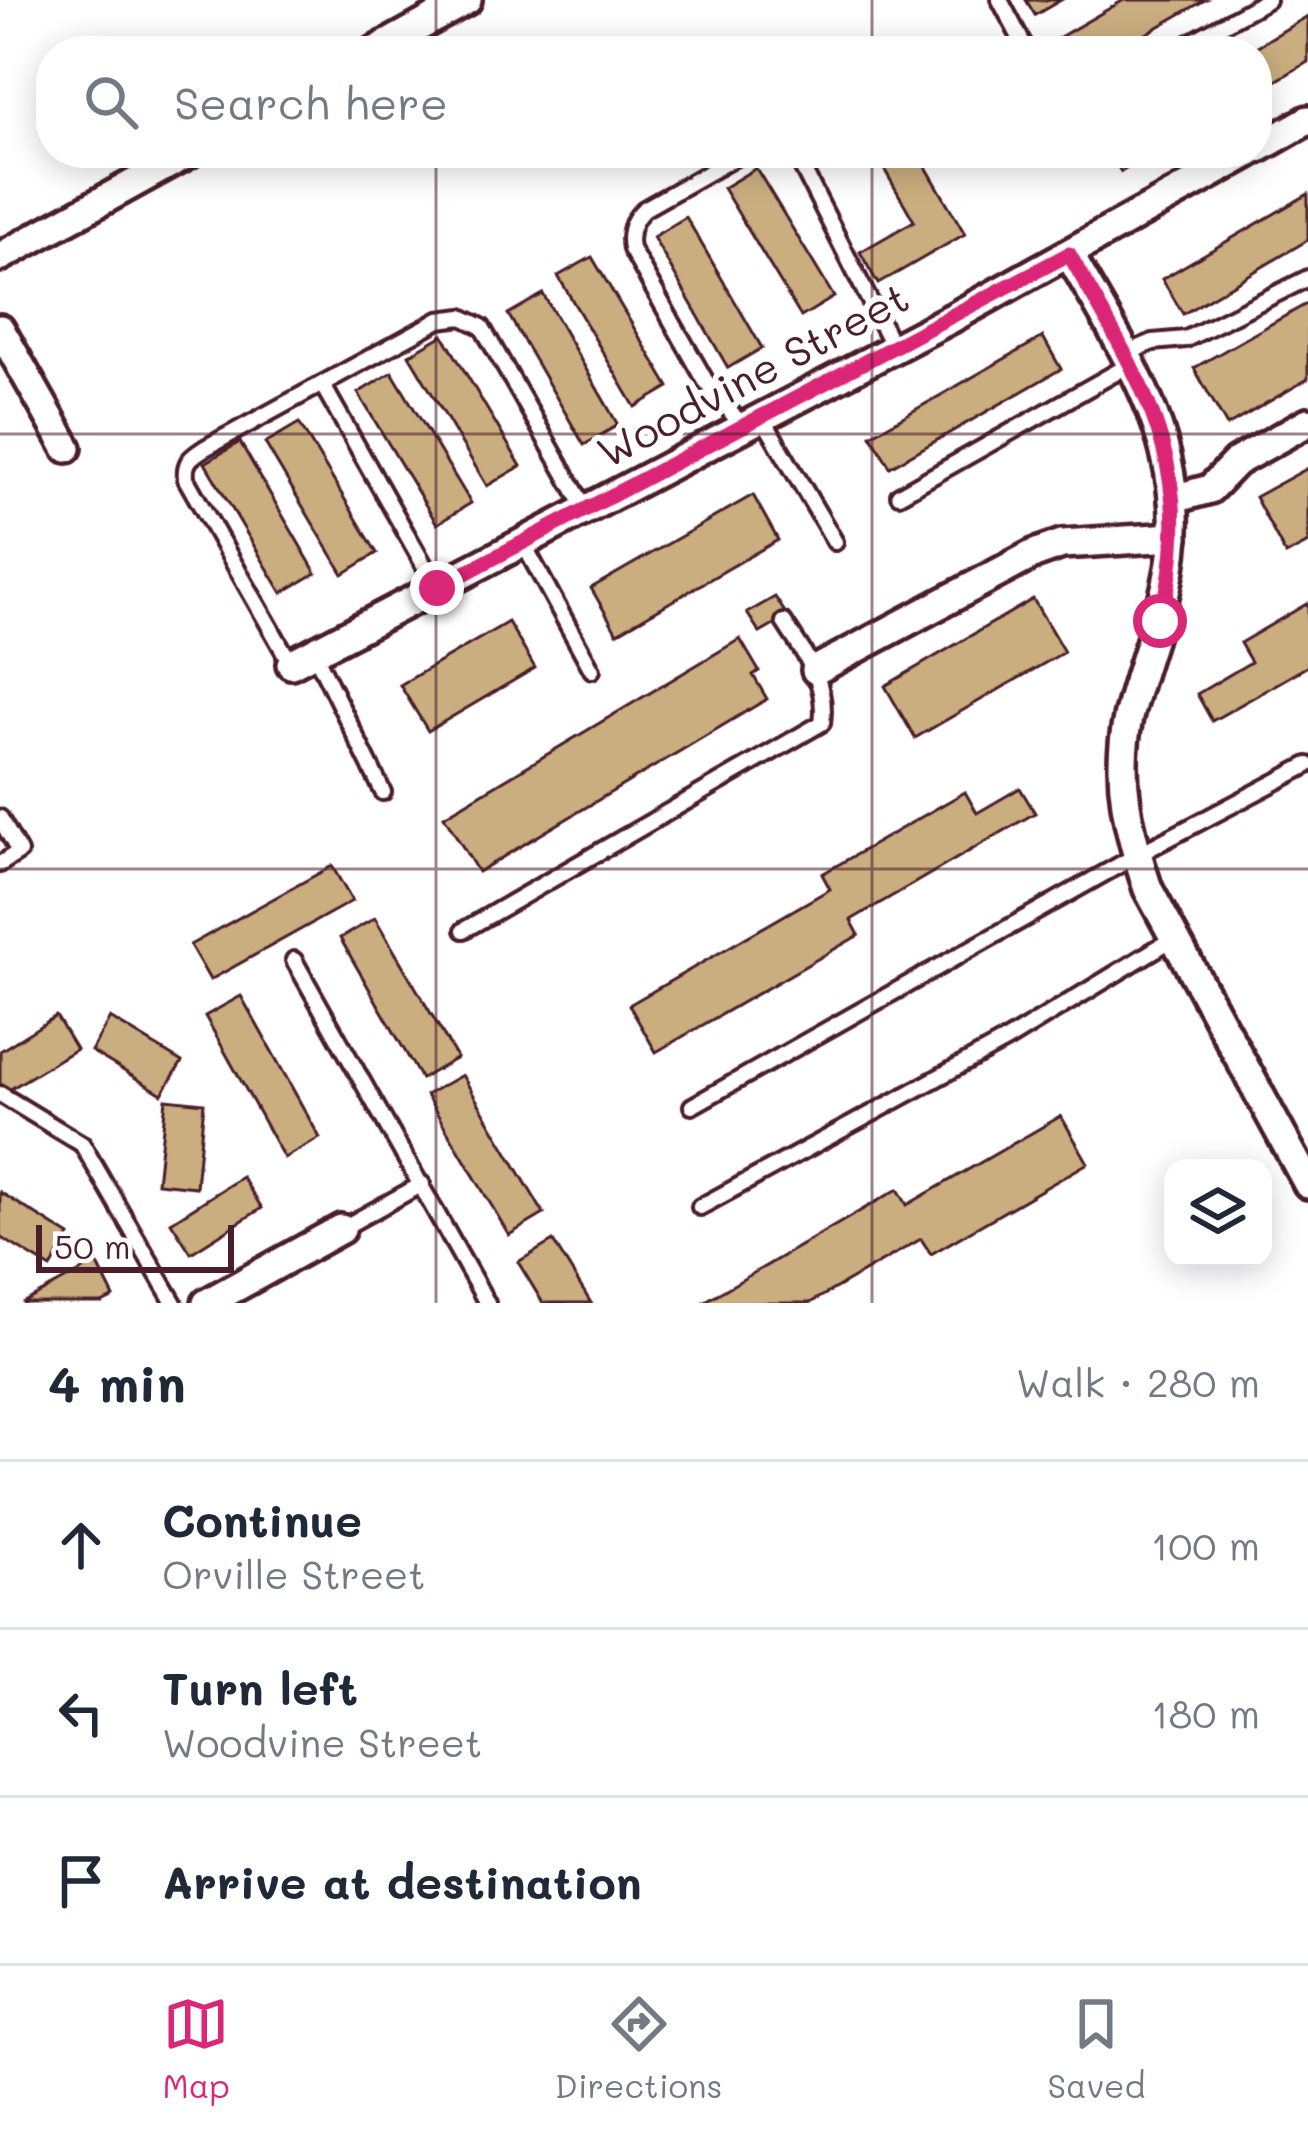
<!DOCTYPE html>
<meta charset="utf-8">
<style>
:root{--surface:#fff;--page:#f6f6f7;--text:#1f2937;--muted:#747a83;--line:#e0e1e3;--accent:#db2777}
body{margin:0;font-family:Mali,sans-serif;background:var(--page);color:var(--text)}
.controls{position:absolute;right:36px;bottom:36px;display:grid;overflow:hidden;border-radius:24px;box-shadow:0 6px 30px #0003}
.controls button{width:108px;height:108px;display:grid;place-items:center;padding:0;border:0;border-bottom:3px solid var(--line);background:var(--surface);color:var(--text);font:60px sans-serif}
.scale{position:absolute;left:36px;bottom:30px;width:198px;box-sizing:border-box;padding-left:12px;border:6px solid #4a1f2b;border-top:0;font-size:33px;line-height:42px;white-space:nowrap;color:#4a1f2b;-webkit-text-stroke:9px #fff;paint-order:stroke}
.stop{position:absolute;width:36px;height:36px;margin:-27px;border:9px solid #db2777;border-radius:50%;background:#fff}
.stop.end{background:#db2777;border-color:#fff;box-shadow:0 3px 12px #0008}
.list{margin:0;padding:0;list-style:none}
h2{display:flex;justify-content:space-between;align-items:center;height:156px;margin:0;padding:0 48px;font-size:51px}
h2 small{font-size:39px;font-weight:400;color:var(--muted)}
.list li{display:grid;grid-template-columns:78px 1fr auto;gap:36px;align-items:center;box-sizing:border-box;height:168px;padding:0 48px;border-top:3px solid var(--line)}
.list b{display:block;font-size:45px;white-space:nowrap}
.list p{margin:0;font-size:39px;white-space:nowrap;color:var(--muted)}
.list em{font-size:39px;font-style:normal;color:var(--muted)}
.icon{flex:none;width:66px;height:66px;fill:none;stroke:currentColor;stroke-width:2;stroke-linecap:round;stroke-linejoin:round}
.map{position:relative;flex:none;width:1308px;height:1303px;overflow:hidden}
.search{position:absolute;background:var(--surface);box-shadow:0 6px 30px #0003;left:36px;right:36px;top:36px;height:132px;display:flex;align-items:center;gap:30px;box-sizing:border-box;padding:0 42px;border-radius:48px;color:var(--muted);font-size:45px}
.sheet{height:660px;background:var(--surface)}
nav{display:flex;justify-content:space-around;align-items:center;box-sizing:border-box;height:168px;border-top:3px solid var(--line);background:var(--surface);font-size:33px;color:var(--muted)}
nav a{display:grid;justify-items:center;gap:6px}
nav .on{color:var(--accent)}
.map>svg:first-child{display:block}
.building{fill:#caae7f;stroke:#4a1f2b;stroke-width:3}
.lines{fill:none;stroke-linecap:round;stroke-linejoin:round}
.lane-casing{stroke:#4a1f2b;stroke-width:22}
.street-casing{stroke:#4a1f2b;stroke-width:36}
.lane{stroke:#fff;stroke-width:14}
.street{stroke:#fff;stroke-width:27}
.route{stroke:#db2777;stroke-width:15}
.grid{fill:none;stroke:#4a1f2b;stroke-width:3;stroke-opacity:0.55}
.labels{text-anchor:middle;stroke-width:12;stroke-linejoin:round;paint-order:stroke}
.street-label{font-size:42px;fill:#4a1f2b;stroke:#fff}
</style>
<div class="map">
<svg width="1308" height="1303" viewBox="0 0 1308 1303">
<rect width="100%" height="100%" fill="#fff"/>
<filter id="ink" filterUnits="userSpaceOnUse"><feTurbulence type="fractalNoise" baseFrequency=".00833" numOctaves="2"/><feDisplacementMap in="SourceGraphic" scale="24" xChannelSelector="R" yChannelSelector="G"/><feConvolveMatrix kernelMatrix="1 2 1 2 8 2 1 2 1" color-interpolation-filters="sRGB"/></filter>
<g filter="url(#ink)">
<g class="building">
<polygon points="1026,0 1061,0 1035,15"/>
<polygon points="1124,0 1205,0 1116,51 1042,51 1041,48"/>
<polygon points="1308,16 1308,62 1257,92 1257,51 1249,51"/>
<polygon points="875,153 918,153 965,234 878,284 860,252 914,221"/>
<polygon points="1110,153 1153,153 1121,172"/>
<polygon points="756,168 834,297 801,317 723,188"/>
<polygon points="1308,194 1308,240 1183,314 1162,279"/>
<polygon points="686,217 762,348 728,368 653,237"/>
<polygon points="592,257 669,387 635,407 558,276"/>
<polygon points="543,294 618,425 584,445 508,314"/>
<polygon points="1308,303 1308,379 1227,426 1194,368"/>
<polygon points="443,335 521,466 487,486 409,355"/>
<polygon points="1043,337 1061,369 890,467 871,435"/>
<polygon points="392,372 471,503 437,524 358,393"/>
<polygon points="299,423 377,553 343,574 265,443"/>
<polygon points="240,442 316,573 282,593 205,463"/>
<polygon points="1308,468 1308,543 1286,555 1255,497"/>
<polygon points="753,495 778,540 617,633 591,588"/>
<polygon points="775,597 788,617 760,633 747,613"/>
<polygon points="1033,599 1064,652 915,738 885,686"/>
<polygon points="1308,603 1308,666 1212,721 1197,694 1251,662 1240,643"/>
<polygon points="508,622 535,668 428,731 400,685"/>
<polygon points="740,639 759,671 753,675 767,699 478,872 444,816"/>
<polygon points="1020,788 1035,813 851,920 859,935 656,1052 629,1005 830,889 822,874 965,792 977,813"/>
<polygon points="332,866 352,901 210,980 190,945"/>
<polygon points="375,918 457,1058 421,1079 340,938"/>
<polygon points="241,996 320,1138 284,1158 205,1016"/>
<polygon points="56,1016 76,1049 4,1093 0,1088 0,1051"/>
<polygon points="110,1018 182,1062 162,1094 91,1051"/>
<polygon points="462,1075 544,1214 509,1235 426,1095"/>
<polygon points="166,1099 204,1103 196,1187 157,1183"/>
<polygon points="1061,1116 1088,1163 931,1254 921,1239 810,1303 702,1303 898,1189 907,1205"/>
<polygon points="242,1177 262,1208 191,1253 171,1222"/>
<polygon points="0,1192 70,1236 51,1268 0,1237"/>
<polygon points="553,1241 591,1303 543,1303 518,1262"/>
<polygon points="97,1263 114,1297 102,1303 22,1303"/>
</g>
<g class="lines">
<defs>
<g id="lane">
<polyline points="1000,0 1027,51"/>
<polyline points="1175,51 1267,0"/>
<polyline points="791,153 800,163 894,349"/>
<polyline points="1125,354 1153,342 1186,339 1308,278"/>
<polyline points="322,384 437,588"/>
<polyline points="762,417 835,542"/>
<path d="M 743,427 L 705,380 L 631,249 C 628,233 632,220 644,209 L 743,153"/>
<polyline points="899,495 1131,364"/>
<polyline points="523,543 592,670"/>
<polyline points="314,652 383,792"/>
<path d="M 291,664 L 186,479 C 184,461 191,457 205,448 L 439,320 L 462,317 L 482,327 L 586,510"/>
<polyline points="0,818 19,852 0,864"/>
<path d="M 464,930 L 822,723 C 828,682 805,655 784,622"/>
<polyline points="294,960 487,1303"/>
<polyline points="0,1094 82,1144 174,1303"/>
<polyline points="692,1106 1137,855 1308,765"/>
<polyline points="700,1207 1007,1040 1174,938"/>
<polyline points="341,1229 422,1184"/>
</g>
<g id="street">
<polyline points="375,51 467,0"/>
<polyline points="1257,149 1308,120"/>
<path d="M 1069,254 C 1115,336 1171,416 1174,514 C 1177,587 1144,649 1128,718 C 1115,778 1129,832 1148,889 L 1308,1184"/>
<polyline points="0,257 189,153"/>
<polyline points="0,329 67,448"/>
<polyline points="1173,499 1210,489 1236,462 1308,422"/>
<polyline points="291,664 952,318 1249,153"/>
<polyline points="816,670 1034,554 1062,544 1174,537"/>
<polyline points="207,1303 341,1229"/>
</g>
</defs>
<use href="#lane" class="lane-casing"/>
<use href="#street" class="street-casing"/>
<use href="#lane" class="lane"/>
<use href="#street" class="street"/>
</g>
</g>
<g class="lines" filter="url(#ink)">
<path class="route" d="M 437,588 L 1069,254 C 1141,381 1202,468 1160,621"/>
</g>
<path class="grid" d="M 436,0 L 436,51M 872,0 L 872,51M 436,153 L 436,1303M 872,153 L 872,1303M 0,434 L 1308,434M 0,869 L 1308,869"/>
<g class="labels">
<g class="street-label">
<text transform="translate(753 375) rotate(-28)" y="15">Woodvine Street</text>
</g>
</g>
</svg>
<div class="controls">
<button><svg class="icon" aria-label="layers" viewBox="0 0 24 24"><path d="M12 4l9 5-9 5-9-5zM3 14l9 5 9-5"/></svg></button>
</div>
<div class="scale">50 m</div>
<div class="stop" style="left:1160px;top:621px"></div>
<div class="stop end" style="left:437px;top:588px"></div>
<div class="search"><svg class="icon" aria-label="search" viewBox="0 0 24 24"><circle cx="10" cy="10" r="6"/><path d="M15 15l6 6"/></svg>Search here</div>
</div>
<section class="sheet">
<h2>4 min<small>Walk · 280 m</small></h2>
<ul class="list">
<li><svg class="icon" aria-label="ahead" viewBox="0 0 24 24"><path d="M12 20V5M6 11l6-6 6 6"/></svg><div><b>Continue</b><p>Orville Street</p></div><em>100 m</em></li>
<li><svg class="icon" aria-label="left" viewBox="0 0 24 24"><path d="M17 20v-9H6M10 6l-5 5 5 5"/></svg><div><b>Turn left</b><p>Woodvine Street</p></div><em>180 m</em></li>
<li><svg class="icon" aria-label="arrive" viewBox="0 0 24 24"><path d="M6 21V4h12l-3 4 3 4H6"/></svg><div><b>Arrive at destination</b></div></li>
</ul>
</section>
<nav>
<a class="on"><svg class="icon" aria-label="map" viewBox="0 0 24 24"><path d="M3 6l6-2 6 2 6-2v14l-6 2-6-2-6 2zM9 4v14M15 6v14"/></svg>Map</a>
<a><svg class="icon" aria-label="directions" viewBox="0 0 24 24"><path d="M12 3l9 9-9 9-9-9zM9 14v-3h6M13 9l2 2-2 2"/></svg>Directions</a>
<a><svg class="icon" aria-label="saved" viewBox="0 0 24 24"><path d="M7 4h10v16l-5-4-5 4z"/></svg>Saved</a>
</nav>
